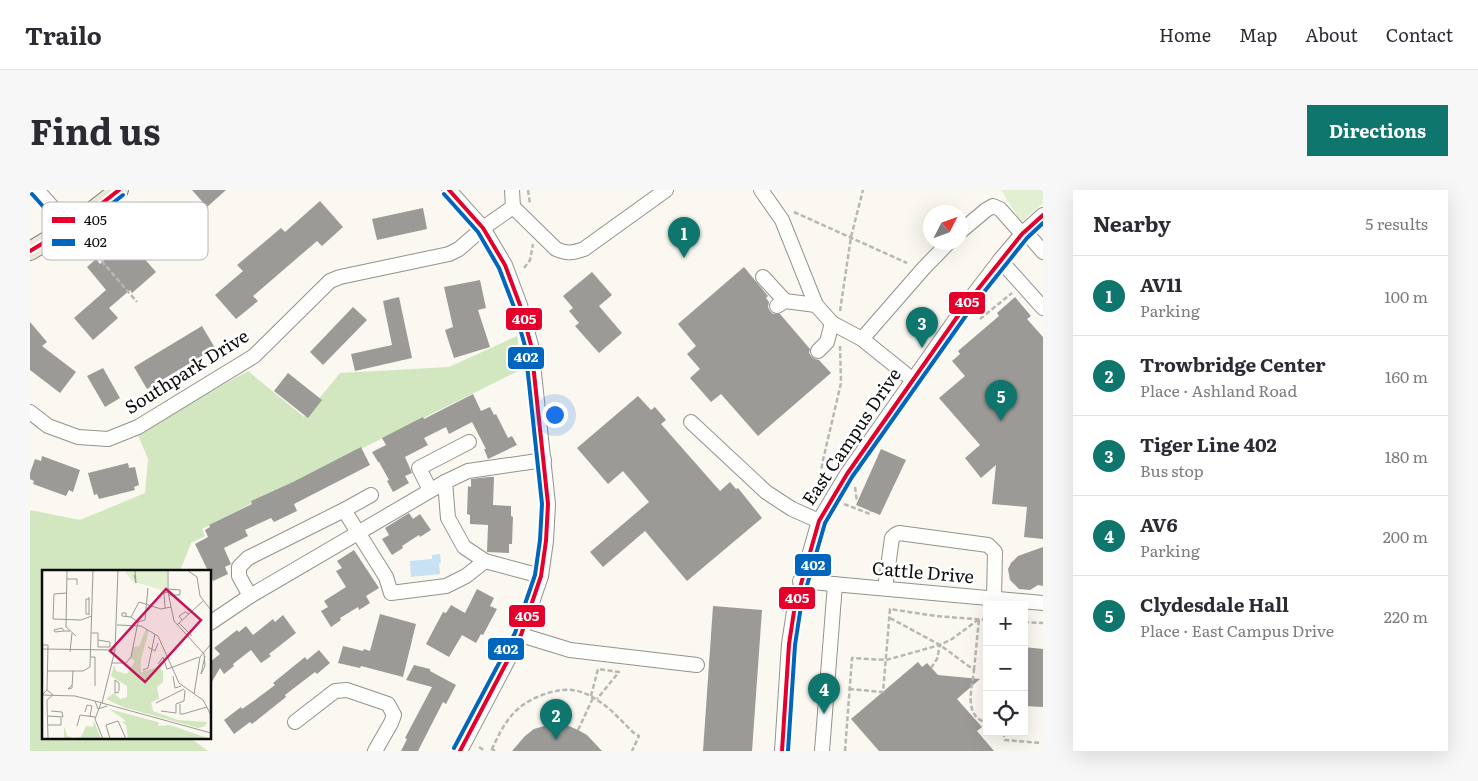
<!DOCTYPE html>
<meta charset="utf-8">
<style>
:root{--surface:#fff;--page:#f7f7f7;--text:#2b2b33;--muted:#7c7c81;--line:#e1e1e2;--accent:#0f766e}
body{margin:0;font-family:Literata,serif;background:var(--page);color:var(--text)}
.controls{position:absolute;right:15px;bottom:15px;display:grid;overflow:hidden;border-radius:0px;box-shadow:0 5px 20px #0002}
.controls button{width:45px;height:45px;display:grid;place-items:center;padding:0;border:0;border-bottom:1px solid var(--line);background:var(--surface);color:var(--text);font:25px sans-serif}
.compass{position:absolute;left:893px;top:15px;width:45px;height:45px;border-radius:50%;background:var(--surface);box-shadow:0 5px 20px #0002;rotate:48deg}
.you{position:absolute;left:524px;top:224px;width:18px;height:18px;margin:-12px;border:4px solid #fff;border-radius:50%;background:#1a73e8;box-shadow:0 0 0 8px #1a73e833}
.badge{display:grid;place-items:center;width:32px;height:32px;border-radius:50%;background:var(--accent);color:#fff;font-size:16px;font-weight:700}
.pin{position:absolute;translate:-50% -41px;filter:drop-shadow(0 1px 2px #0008)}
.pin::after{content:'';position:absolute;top:26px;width:18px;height:15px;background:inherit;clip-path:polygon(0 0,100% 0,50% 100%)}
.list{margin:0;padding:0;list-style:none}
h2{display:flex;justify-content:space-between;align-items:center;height:65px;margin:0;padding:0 20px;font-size:21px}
h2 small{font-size:16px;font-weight:400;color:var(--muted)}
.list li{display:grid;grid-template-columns:32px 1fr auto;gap:15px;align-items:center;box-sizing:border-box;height:80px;padding:0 20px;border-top:1px solid var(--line)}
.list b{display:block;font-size:19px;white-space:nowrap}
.list p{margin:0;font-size:16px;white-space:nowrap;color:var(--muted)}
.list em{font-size:16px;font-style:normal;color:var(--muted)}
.icon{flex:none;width:28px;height:28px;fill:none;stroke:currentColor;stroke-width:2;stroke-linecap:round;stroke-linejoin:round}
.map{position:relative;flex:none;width:1013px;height:561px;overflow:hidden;border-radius:0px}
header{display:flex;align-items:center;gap:30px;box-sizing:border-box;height:70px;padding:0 25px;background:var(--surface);border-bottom:1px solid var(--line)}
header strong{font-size:24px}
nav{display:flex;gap:28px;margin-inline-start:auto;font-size:18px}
.intro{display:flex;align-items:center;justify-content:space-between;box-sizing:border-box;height:120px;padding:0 30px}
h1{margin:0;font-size:35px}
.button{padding:12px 22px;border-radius:0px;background:var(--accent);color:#fff;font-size:18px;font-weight:700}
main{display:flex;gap:30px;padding:0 30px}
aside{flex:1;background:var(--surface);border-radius:0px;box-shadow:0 5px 20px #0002}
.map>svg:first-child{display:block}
.green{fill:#e2efd1}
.forest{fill:#d2e6bf}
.water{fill:#c8e2f3}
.building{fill:#9c9a96}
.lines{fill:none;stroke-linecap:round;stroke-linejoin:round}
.minor-casing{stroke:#93928f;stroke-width:16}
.major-casing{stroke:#80807c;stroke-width:20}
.path{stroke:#b7b7b5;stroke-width:2.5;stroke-dasharray:5 2.5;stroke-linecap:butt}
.minor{stroke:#fefefd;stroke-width:14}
.major{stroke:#ebe7d9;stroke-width:18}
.bus-1-casing{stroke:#fff;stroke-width:8}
.bus-2-casing{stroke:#fff;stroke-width:8}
.bus-1{stroke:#e4002b;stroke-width:4}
.bus-2{stroke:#0065bd;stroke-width:4}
.labels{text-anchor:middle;stroke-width:5;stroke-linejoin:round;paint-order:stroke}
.street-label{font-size:18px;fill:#0c0c0c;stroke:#fff}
.inset-road{fill:none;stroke:#9b9a95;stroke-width:1}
.view{fill:#c2185b;fill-opacity:0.15;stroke:#c2185b;stroke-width:2.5}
.inset-edge{fill:none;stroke:#0c0c0c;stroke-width:2.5}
.key{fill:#fff;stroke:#b6b6b6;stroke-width:1}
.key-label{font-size:14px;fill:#0c0c0c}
.line-badge{stroke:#fff;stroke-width:2}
.badge-label{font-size:14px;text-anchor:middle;font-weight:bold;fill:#fff}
</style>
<header>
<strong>Trailo</strong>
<nav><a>Home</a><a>Map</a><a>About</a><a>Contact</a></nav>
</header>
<div class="intro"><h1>Find us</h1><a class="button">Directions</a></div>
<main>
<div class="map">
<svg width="1013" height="561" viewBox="0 0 1013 561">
<rect width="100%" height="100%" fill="#faf8f0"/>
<polygon class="green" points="971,0 1013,0 1013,13 991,32"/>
<polygon class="forest" points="487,146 492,179 222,313 172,339 175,346 161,353 150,381 14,381 14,547 159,547 178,561 0,561 0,320 50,330 115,303 118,269 107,243 218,181 274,227 310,183 419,177"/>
<polygon class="water" points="410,364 411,373 409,373 410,384 381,387 380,371 402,369 402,365"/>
<g class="building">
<polygon points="162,0 196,0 177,17"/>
<polygon points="290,11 313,37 292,56 287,51 223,106 228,111 206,129 185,105 213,81 207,75 251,38 255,42"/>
<polygon points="393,18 397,39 347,50 342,29"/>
<polygon points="165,20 178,36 142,67 128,51"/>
<polygon points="98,50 126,82 102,103 100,100 79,118 88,128 63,150 44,128 76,100 57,77 66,69 70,74"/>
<polygon points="714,77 738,106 736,108 739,112 738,117 740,121 743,124 750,124 780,159 779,163 782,167 785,169 789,170 801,183 728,246 691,204 681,212 660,188 670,179 657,164 666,156 648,134"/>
<polygon points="562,82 582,105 569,116 592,143 569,163 545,136 549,133 539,121 543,118 533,106"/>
<polygon points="450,90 456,118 448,120 460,157 424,168 415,140 423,137 414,97"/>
<polygon points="369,107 382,168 325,181 321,164 362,155 353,111"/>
<polygon points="985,107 1001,126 997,129 1013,147 1013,349 994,347 997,317 962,314 966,275 951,288 935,268 950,255 909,208 935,186 922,171 930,164 928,161 969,126 967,123"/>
<polygon points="323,117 337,130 293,175 280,162"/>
<polygon points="0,132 17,152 12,156 46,182 30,203 0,180"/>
<polygon points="172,136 185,158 117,199 104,177"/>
<polygon points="73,178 90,208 75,217 57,186"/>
<polygon points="258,183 292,210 278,228 244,201"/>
<polygon points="443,204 451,221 460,217 464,225 466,224 478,248 482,246 487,255 458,269 454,259 456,259 442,232 419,244 416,237 394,248 398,255 375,267 382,283 375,286 379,293 363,302 357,291 359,290 349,272 348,272 342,262 356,255 352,248 393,227 394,229"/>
<polygon points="608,206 621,220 625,217 636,230 631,234 690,301 700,292 706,299 708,298 732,328 657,391 615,341 573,377 560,362 619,312 593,281 578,294 547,258"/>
<polygon points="331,257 340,275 264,314 267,321 244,332 241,328 215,340 218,346 194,358 201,374 195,377 198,384 183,391 180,384 180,381 178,381 165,354 178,347 175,340 180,337 179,335 222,314 221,311 263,292"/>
<polygon points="851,259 876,270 850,325 826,315"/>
<polygon points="12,266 50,280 43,302 39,300 36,306 3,294 4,291 0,289 0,283 5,269 11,271"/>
<polygon points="98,273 99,278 105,277 109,295 104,297 105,300 69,309 67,304 64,305 58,283"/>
<polygon points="459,287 464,287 463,315 481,316 481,326 483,327 482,354 479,354 479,363 457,362 458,335 440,334 440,325 437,324 438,296 441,297 441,289"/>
<polygon points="379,323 383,329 390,324 401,340 390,347 389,345 372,356 373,358 362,365 352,349 359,345 355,338"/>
<polygon points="1013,357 1013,396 1008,395 1000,400 989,399 980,390 978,379 981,373 988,366"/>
<polygon points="324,360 349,398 336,406 340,413 329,420 328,417 310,428 311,430 301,437 291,421 298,417 294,411 316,397 306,381 312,378 307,371"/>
<polygon points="447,399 464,408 460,416 467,419 453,445 451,444 446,453 432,445 419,467 396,454 413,422 416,423 421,415 435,423"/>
<polygon points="683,416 732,420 722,561 673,561"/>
<polygon points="350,424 386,434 373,487 331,476 330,478 308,473 313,456 333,461 334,459 340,461"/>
<polygon points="253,425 266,443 239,464 241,466 231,473 221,460 203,474 204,476 194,484 190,478 180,495 180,472 190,464 184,458 207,440 209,442 216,436 223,445 243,429 245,432"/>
<polygon points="994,457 1013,459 1013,517 994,516"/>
<polygon points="289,460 300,473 287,484 285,482 255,505 256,507 222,534 220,532 204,544 194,530 211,517 212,519 225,510 245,495 243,493 275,467 277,470"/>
<polygon points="888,472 892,477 897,473 908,485 950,489 927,509 952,537 947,541 964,561 849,561 821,529"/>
<polygon points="384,475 400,479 400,481 426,495 416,514 413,512 388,561 371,561 377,549 375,548 402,497 376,490"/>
<polygon points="526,534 539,536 548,540 557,545 572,561 482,561 495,546 504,539 514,536"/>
</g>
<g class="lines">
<defs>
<g id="minor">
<polyline points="7,0 40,37"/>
<polyline points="419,0 453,38 475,75 490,115 501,155 518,314 516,351 511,386 491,445 430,561"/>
<polyline points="731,0 752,30 786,115 802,133 832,149 883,190"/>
<path d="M 483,17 L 526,59 C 537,64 543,63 554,59 L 636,0"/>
<polyline points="931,41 956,20 963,16 970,19 992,44"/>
<polyline points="995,41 1013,62"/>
<polyline points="970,70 1013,118"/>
<polyline points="733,87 755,111"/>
<polyline points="747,116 755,111 786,115"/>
<polyline points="832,149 893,79 919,52"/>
<polyline points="788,161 797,152 802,133"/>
<polyline points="0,222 18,236 48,247 78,249 108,237 224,166 300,91 310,87 419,64 429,59 453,38 483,17 482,0"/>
<polyline points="661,232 736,302 762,319 789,331"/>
<polyline points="415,292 418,328 434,357 455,371 511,386"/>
<polyline points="400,300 389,278 439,252"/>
<polyline points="341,305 314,320 356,387 361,403 416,396 436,386 455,371"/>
<polyline points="770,391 1013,413"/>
<polyline points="855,398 862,348 865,345 869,343 958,355 965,362 964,408"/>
<polyline points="220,406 209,386 209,377 218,368 314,320"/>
<polyline points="180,433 220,406 415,292 438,281 514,270"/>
<polyline points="491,445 540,460 667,475"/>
<polyline points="265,532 305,501 317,500 358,514 364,525 361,533 345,561"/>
<polyline points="752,561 759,454 765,415 789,331 817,284 937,113 970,70 992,44 1013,25"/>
<polyline points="792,561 805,394"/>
</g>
<polyline id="major" points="0,61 48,32 89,0"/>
</defs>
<use href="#minor" class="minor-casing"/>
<use href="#major" class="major-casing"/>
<g class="path">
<polyline points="498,0 500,14"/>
<polyline points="764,22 877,73"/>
<polyline points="57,54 107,112"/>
<polyline points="494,78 500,70 503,54"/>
<polyline points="810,121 821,47 833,0"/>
<polyline points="950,129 982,103"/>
<polyline points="825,297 827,312"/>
<polyline points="786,308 793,270 811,193 810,156"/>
<polyline points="814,314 840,324 841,321"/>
<path d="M 860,428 L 910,455 L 944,480 C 942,499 933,526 957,533"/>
<polyline points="994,432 1013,433"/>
<polyline points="901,478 907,469 910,455"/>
<polyline points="944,480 949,429"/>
<polyline points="819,499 853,502 860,419 906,426 957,430"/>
<polyline points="561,506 568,479 589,482 567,509"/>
<polyline points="548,540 563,508"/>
<polyline points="973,542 975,550 1011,553"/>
<polyline points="449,557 455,561"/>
<path d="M 465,561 L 462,559 L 461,561 L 462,559 C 469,544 476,529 489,518 C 502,507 526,498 542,500 C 551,501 560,505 567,510 C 581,518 592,532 604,543 L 609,546 L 602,561"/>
<polyline points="815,561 822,468 856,470 910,455 922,449 949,429"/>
</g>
<use href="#minor" class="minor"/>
<use href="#major" class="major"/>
<defs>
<g id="bus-1">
<polyline points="419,0 453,38 475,75 490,115 501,155 518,314 516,351 511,386 491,445 430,561"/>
<polyline points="0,61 48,32 89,0"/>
<polyline points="752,561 759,454 765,415 789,331 817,284 937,113 992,44 1013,25"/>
</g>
<g id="bus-2">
<polyline points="2,4 35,41"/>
<polyline points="414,4 448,42 469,78 484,117 495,156 512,314 510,350 505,385 485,443 424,558"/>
<polyline points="52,37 93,5"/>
<polyline points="758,561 765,455 771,416 795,333 822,287 942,117 997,48 1013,33"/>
</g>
</defs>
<use href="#bus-1" class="bus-1-casing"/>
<use href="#bus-2" class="bus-2-casing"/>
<use href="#bus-1" class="bus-1"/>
<use href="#bus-2" class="bus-2"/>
</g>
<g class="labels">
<g class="street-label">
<text transform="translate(157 182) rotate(-32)" y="6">Southpark Drive</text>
<text transform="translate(822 247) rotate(-56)" y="6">East Campus Drive</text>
<text transform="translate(893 383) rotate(5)" y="6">Cattle Drive</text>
</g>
</g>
<g transform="translate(12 380)">
<rect width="169" height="169" fill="#faf8f0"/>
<path d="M 82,0 L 125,0 L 125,22 L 90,11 Z" fill="#e2efd1"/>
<path d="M 104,59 L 107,60 L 99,89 L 99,102 L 116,97 L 121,101 L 121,112 L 115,117 L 117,129 L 109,132 L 111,141 L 136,150 L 165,152 L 163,156 L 156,158 L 81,137 L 64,129 L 72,123 L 78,129 L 85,127 L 85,116 L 69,106 L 72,95 L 74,101 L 85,104 L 93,91 L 89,88 L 91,77 L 97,76 ZM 67,139 L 116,152 L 117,156 L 128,155 L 168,169 L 86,169 L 84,155 L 80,152 L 84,151 ZM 52,151 L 59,169 L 22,169 L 22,156 L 25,166 L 32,168 L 39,167 L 44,156 L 51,157 Z" fill="#d2e6bf"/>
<path class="inset-road" d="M 25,0 L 24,57 L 34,66M 126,0 L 126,22 L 132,51 L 162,84 L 163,96 L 159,104M 145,0 L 155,7 L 158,26 L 169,40M 92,5 L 94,13 L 93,0M 25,9 L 35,9 L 35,15M 126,19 L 138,20 L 138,25 L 127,25M 25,23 L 12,24 L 11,49 L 39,50 L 50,46M 123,38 L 122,23 L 126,22M 47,44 L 44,44 L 44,29 L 47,29M 47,45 L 47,27M 89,47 L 97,32 L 119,39 L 129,37M 140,50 L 137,46 L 143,42 L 147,44M 96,52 L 103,50 L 106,18M 137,53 L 150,66M 75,55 L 99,56 L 116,66 L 137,113 L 161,130 L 169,145M 135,55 L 161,31M 22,61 L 20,58 L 12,60 L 13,62 L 22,61 L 28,61M 50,63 L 56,63 L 56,77M 0,75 L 6,75 L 5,120M 56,77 L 68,77 L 68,72 L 56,70M 106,77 L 113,81 L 116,73M 0,79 L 73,80M 28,82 L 30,63M 49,87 L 53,87 L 53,116M 70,93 L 84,93 L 89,87 L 96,52 L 89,47 L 80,46 L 80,43 L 84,43 L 84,46M 116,94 L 121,87 L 125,99 L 131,97M 131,97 L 157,87M 101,100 L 106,98 L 113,64M 5,101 L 41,101 L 48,97 L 51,0M 159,104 L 163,86M 131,106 L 133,118 L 139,116M 30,115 L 26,119 L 30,118 L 31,101M 77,121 L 77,113 L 73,110 L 73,123 L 77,122M 152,124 L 158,87 L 169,74M 0,125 L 33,126 L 61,133M 0,125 L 5,120 L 11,125 L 5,130M 5,130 L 6,169M 53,131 L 56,139 L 65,136M 59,133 L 53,149 L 61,169M 60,133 L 73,80 L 76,0M 60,133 L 169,163M 114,133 L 142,119M 138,134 L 138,144 L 141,144 L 165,137M 119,141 L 134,143M 43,142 L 45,135 L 50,136 L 48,146M 134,143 L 134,134 L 142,131 L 143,120M 6,146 L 21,147 L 20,142 L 9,141M 6,155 L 19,155 L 19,148M 35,156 L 38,145 L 53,147M 68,169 L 64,155 L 76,151 L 84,169"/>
<path class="view" d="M 124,19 L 159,50 L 103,112 L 68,81 Z"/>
<rect width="169" height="169" class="inset-edge"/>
</g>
<rect x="12" y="12" width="166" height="58" rx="8" class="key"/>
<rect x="22" y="27" width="23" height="6" fill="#e4002b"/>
<rect x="22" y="49" width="23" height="7" fill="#0065bd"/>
<g class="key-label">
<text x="54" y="35">405</text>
<text x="54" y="57">402</text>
</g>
<g class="line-badge">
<rect x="918" y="101" width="38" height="24" rx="5" fill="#e4002b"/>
<rect x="475" y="117" width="38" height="24" rx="5" fill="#e4002b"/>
<rect x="477" y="156" width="38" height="24" rx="5" fill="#0065bd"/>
<rect x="764" y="363" width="38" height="24" rx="5" fill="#0065bd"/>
<rect x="748" y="396" width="38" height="24" rx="5" fill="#e4002b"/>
<rect x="478" y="414" width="38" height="24" rx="5" fill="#e4002b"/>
<rect x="457" y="447" width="38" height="24" rx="5" fill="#0065bd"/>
</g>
<g class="badge-label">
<text x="937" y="117">405</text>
<text x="494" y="134">405</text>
<text x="496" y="172">402</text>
<text x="783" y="380">402</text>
<text x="767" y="413">405</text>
<text x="497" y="431">405</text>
<text x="476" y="464">402</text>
</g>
</svg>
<div class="controls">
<button>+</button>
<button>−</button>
<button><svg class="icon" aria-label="locate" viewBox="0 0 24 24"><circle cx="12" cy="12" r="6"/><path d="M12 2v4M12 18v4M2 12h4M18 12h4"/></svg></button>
</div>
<svg class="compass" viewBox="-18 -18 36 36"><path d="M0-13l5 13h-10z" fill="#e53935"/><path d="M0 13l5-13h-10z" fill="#7c7c81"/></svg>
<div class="you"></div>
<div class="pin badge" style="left:654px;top:68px">1</div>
<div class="pin badge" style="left:526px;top:550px">2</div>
<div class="pin badge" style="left:892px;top:158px">3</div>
<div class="pin badge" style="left:794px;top:524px">4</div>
<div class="pin badge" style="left:971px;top:231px">5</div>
</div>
<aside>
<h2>Nearby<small>5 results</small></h2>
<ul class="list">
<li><span class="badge">1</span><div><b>AV11</b><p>Parking</p></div><em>100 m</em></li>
<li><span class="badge">2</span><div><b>Trowbridge Center</b><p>Place · Ashland Road</p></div><em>160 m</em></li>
<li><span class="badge">3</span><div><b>Tiger Line 402</b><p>Bus stop</p></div><em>180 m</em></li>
<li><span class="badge">4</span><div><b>AV6</b><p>Parking</p></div><em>200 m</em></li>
<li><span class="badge">5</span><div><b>Clydesdale Hall</b><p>Place · East Campus Drive</p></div><em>220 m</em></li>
</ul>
</aside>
</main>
